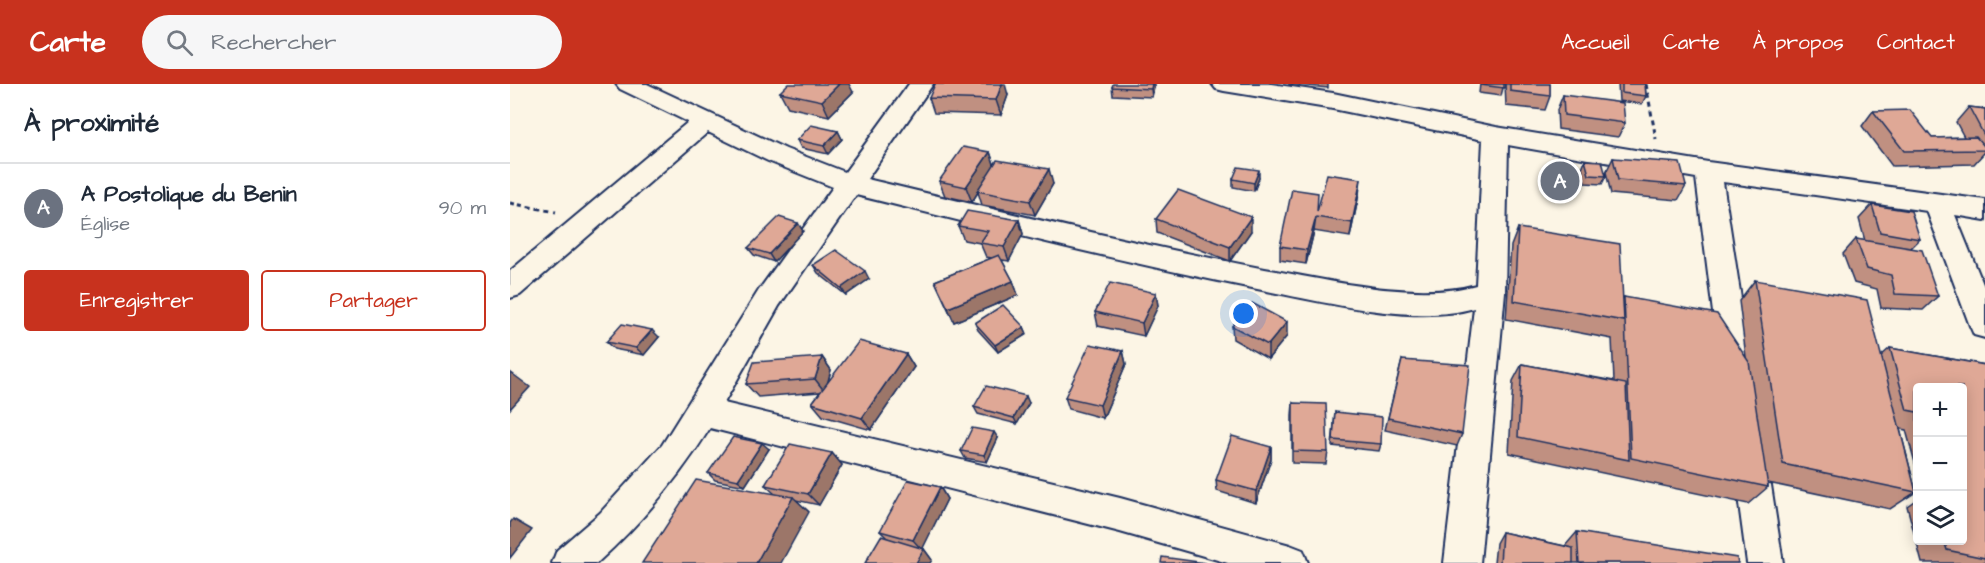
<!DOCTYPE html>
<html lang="fr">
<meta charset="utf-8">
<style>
:root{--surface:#fff;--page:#f6f6f7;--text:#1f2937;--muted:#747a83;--line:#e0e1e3;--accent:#c8321e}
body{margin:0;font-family:"Architects Daughter",sans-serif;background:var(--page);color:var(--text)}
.controls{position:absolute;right:18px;bottom:18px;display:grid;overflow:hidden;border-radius:6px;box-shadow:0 3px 15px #0003}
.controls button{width:54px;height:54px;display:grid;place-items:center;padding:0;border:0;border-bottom:2px solid var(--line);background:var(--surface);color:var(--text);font:30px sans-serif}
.you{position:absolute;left:734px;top:230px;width:21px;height:21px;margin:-15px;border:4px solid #fff;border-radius:50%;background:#1a73e8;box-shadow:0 0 0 9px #1a73e833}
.badge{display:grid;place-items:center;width:39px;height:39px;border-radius:50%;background:var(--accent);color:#fff;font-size:20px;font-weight:700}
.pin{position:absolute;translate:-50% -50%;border:3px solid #fff;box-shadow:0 2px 6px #0006}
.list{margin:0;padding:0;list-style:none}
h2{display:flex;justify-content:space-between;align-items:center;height:78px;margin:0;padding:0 24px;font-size:26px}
h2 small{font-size:20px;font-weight:400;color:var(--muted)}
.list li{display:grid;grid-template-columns:39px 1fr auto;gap:18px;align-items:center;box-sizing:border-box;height:90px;padding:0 24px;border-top:2px solid var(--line)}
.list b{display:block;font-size:22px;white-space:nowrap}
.list p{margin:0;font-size:20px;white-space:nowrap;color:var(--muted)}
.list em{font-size:20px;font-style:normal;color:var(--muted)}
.actions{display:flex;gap:12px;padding:18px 24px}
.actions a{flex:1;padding:14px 0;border:2px solid var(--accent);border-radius:6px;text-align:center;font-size:21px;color:var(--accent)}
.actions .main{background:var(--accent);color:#fff}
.icon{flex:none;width:33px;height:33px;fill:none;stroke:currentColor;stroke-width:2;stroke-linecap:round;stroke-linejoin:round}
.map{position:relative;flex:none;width:1475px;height:479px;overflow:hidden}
header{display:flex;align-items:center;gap:36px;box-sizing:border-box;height:84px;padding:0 30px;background:var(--accent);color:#fff}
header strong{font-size:28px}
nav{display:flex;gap:33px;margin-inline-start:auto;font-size:21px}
.search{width:420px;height:54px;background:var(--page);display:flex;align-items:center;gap:15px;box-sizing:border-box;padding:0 21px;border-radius:33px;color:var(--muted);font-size:22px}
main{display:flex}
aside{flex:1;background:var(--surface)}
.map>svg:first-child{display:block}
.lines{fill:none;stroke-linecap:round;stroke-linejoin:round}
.minor-casing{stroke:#1b2f5e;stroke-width:4}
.path{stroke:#1b2f5e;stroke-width:3;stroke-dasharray:5 4;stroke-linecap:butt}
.minor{fill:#fcf5e5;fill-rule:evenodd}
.wall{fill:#c09081;stroke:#1b2f5e;stroke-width:1.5}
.shaded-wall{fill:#9c7669;stroke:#1b2f5e;stroke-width:1.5}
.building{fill:#dfa896;stroke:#1b2f5e;stroke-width:1.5}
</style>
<header>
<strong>Carte</strong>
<div class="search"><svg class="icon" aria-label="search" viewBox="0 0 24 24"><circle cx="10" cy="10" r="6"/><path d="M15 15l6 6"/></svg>Rechercher</div>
<nav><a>Accueil</a><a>Carte</a><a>À propos</a><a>Contact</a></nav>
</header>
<main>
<aside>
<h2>À proximité<small></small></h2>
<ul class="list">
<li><span class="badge" style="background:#6b7280">A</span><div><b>A Postolique du Benin</b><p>Église</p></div><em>90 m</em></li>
</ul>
<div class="actions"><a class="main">Enregistrer</a><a>Partager</a></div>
</aside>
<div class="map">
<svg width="1475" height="479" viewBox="0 0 1475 479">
<rect width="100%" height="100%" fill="#fcf5e5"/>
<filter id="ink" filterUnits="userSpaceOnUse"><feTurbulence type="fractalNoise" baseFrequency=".0167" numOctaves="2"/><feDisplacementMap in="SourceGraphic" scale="12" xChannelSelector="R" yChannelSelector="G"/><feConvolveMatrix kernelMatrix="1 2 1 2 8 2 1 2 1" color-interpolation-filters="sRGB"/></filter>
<g filter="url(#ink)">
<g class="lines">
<defs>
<g id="minor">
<path d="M 106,0 L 137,0 L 276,65 L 335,88 L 399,0 L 423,0 L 357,95 C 490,127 622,159 755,185 C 817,196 906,218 966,201 L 973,56 L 823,25 L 714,7 L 706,5 L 702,0 L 761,0 L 823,9 L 986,43 L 1198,78 L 1475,116 L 1475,136 L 1445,131 L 1475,205 L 1475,254 L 1464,251 L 1460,242 L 1417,127 L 1213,98 L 1243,292 L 1238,301 L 1227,305 L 1216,301 L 1211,292 L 1186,94 L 998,61 L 995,208 L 970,479 L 934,479 L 964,224 C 907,241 816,219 757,207 C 619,180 483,145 346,111 L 269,222 L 214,319 L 610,414 L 780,461 L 793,466 L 798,479 L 718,479 L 610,448 L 200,344 C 169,394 131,439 87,479 L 42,479 L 47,466 L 90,429 L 152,361 L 249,206 L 323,103 L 258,77 L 198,48 L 10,211 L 0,214 L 0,187 L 178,38 L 110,5 Z"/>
<polygon points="1240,360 1252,364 1257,375 1273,479 1237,479 1223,375 1228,364"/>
</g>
</defs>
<use href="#minor" class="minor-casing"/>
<g class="path">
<polyline points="1136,0 1146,55"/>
<polyline points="0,119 46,128"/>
</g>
<use href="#minor" class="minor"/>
</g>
<g class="wall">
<polygon points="778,0 818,0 818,4"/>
<polygon points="970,0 994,0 991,12 969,9"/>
<polygon points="995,0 1040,0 1040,12 1035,26 996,22"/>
<polygon points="1108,0 1135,0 1136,12 1132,20 1109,17"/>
<polygon points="644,2 642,13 603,11 602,3"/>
<polygon points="270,8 343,8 319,32 278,23"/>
<polygon points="498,11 491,31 424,29 419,14"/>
<polygon points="1053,11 1115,39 1108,53 1048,45 1047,26"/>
<polygon points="1459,23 1475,25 1475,69 1474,69 1464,80 1382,82 1352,42 1363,27 1422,54 1454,53 1446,38"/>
<polygon points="328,47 332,55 318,70 291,64 287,56"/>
<polygon points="480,68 484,80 543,100 525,131 472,121 468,108 462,118 435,112 429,97"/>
<polygon points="1103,74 1176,102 1168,116 1101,110 1096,88"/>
<polygon points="1075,76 1096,92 1092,100 1075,99 1072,84"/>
<polygon points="749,94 744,107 723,103 723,95"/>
<polygon points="849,110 840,153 804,147 796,180 770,176 770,162 807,128"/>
<polygon points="1362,121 1410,155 1401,164 1428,212 1413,226 1371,224 1367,205 1344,199 1333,170 1346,155 1355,157 1349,135"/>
<polygon points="646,135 741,147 720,177 647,149"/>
<polygon points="509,136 513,150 499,177 492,176 503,197 508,211 444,238 425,197 482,174 476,173 470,159 454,156 448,142"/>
<polygon points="1008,144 1112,216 1114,213 1236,273 1229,217 1245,196 1371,272 1380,264 1475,281 1475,479 1412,479 1397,422 1407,415 1407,456 1452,456 1452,303 1407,303 1407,386 1396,346 1390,345 1406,408 1380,425 1258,399 1258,403 1238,420 999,369 1003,297 1012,280 1104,297 1102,255 996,235 1001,162"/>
<polygon points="293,147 264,178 244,171 238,164"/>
<polygon points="303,181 359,195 336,211 308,189"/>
<polygon points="646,209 648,222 634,252 588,242 585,228"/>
<polygon points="465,239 514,243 517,250 488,268 468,246"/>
<polygon points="722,242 777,252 758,275 723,255"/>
<polygon points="149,253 134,271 104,265 96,258"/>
<polygon points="613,267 616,280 593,334 559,325 555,313"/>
<polygon points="396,270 404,283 361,346 313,332 302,319 310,308 248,313 236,300 312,273 321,286 318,298"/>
<polygon points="892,276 952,350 947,362 875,346"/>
<polygon points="519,319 507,340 468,330 464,323"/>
<polygon points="783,319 818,368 816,380 782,379 782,331"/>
<polygon points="825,328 871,360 869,367 822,362"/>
<polygon points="488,354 477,378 455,374 451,367"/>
<polygon points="761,363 761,375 746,419 707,407 706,396"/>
<polygon points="259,365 235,402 205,396 198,389"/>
<polygon points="322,369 332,381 309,421 286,416 299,428 265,410 255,401"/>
<polygon points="430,403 437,415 412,465 414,465 422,476 377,454 370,447"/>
<polygon points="992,448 1055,462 1067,448 1228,479 984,479 986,459"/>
</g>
<g class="shaded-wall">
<polygon points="329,0 339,0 343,8 319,32 312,17"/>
<polygon points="492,0 495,0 498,11 491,31 486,16"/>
<polygon points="642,0 644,0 644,2 642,13 641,5"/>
<polygon points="328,47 332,55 318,70 314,62"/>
<polygon points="480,68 485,83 467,107 468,108 462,118 456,103"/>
<polygon points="539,85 543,100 525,131 520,117"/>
<polygon points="749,86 749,94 744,107 744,99"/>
<polygon points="851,95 849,110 840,153 842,139"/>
<polygon points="741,133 741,147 720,177 720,163"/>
<polygon points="806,133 804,147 796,180 797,166"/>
<polygon points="509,136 513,150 499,177 494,163"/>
<polygon points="288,139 293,147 264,178 259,170"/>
<polygon points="355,187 359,195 336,211 331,204"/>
<polygon points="503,197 508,211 444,238 438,224"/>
<polygon points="646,209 648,222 634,252 632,239"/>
<polygon points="777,238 777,252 758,275 758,261"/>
<polygon points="514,243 517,250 488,268 485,261"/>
<polygon points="142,246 149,253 134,271 126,264"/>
<polygon points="613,267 616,280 593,334 590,321"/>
<polygon points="396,270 404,283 361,346 352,334"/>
<polygon points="312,273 321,286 315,308 305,295"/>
<polygon points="0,288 20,303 0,325"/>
<polygon points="516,312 519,319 507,340 504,334"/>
<polygon points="484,348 488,354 477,378 474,371"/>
<polygon points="252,359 259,365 235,402 228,396"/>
<polygon points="761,363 761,375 746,419 746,407"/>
<polygon points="322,369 332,381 309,421 298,410"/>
<polygon points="430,403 437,415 412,466 403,456"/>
<polygon points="283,413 299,428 271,479 246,479"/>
<polygon points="3,435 22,446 0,474 0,439"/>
<polygon points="414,465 422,476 420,479 406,479"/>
</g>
<g class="building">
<polygon points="278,0 329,0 312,17 270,8"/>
<polygon points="425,0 492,0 486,16 419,14"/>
<polygon points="603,0 642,0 641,5 602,3"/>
<polygon points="971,0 994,0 994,4 971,1"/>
<polygon points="1000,0 1040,0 1040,12 1000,7"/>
<polygon points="1112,0 1135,0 1136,12 1112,9"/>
<polygon points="1053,11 1113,19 1115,39 1054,31"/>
<polygon points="1459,23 1475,25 1475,53"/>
<polygon points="1400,26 1422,54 1466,53 1475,63 1475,66 1394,67 1363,27"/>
<polygon points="301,41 328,47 314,62 287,56"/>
<polygon points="453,63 480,68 456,103 429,97"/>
<polygon points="1103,74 1170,79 1176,102 1108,96"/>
<polygon points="487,76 539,85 520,117 467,107"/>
<polygon points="1075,76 1092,77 1096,92 1079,91"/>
<polygon points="728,83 749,86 744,99 723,95"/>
<polygon points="817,90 851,95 842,139 806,133 797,166 770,162 782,105 808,109 807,128"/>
<polygon points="668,106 741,133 720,163 646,135"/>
<polygon points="1362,121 1401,127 1410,155 1370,148"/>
<polygon points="457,127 509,136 494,163 470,159 478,147 448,142"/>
<polygon points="269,133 288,139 259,170 238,164"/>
<polygon points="1008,144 1110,160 1114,237 1004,217"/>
<polygon points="1346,155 1412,166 1428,212 1385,210 1381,191 1357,185"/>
<polygon points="326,166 355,187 331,204 303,181"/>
<polygon points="489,171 503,197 438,224 425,197"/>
<polygon points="1245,196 1357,216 1406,408 1273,380"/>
<polygon points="600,199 646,209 632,239 585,228"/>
<polygon points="1114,213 1207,230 1239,278 1258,403 1121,374"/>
<polygon points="742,219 777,238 758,261 722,242"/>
<polygon points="493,221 514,243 485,261 465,239"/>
<polygon points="112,240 142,246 126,264 96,258"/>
<polygon points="349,257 396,270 352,334 302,319"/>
<polygon points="580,260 613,267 590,321 555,313"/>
<polygon points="1380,264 1475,281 1475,474 1437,466 1434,456 1452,456 1452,303 1407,303 1407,328 1397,326"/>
<polygon points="312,273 305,295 236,300 244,278"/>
<polygon points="892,276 960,281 952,350 878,334"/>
<polygon points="1012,280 1116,300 1119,376 1008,353"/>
<polygon points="476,302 516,312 504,334 464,323"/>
<polygon points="783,319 816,320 818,368 783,367"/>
<polygon points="825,328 872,333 871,360 823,356"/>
<polygon points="462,344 484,348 474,371 451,367"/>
<polygon points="722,352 761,363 746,407 706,396"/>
<polygon points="223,353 252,359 228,396 198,389"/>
<polygon points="280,360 322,369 298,410 255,401"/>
<polygon points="186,396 283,413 246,479 132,479"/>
<polygon points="398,396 430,403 403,456 370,447"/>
<polygon points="992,448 1063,464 1063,479 990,479"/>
<polygon points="1067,448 1227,474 1228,479 1069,479"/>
<polygon points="371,452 414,465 406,479 355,479"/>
<polygon points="652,473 696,479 651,479"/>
</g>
</g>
</svg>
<div class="controls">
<button>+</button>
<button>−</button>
<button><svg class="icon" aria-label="layers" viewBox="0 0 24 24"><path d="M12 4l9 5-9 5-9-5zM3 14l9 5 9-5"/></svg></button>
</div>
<div class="you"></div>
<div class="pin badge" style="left:1050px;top:97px;background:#6b7280">A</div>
</div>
</main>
